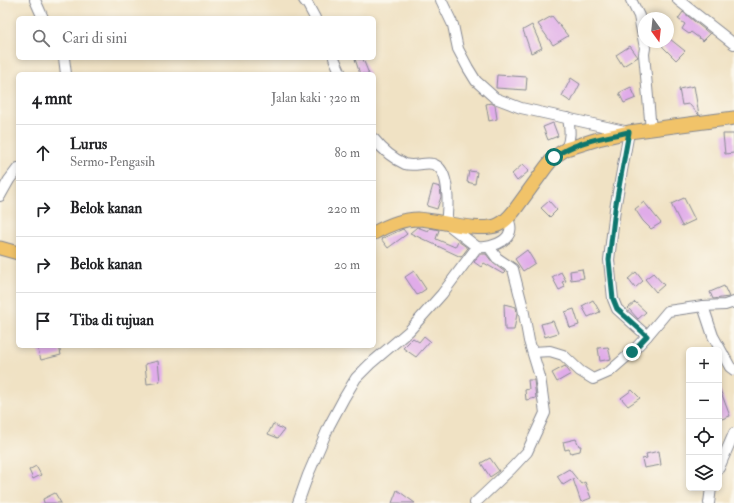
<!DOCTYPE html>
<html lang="id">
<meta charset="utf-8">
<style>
:root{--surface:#fff;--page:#f2f2f2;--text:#202124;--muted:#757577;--line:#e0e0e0}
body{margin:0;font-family:"IM FELL Double Pica",serif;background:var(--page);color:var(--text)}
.controls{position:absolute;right:12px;bottom:12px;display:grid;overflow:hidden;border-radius:6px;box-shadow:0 2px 6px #0003}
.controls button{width:36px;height:36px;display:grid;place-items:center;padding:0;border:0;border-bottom:1px solid var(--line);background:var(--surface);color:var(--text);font:20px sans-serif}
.compass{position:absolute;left:638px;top:12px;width:36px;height:36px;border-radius:50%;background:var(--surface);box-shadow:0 2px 6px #0003;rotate:165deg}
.stop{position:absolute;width:12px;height:12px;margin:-9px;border:3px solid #0f766e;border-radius:50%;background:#fff}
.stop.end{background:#0f766e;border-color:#fff;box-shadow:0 1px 4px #0008}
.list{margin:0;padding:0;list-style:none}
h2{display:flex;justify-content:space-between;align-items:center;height:52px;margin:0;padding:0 16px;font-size:17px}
h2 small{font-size:13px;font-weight:400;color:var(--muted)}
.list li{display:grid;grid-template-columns:26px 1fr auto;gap:12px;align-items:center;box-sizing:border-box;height:56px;padding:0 16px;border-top:1px solid var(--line)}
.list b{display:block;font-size:15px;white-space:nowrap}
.list p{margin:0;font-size:13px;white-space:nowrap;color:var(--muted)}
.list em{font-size:13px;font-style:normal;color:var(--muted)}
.icon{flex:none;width:22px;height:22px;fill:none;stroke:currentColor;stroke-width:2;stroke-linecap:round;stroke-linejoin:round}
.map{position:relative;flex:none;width:734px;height:503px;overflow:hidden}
.search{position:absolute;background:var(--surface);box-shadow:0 2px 6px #0003;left:16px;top:16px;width:360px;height:44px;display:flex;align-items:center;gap:10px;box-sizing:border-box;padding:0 14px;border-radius:6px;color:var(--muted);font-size:15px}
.panel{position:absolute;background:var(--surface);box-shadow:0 2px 6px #0003;left:16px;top:72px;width:360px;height:276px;border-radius:6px}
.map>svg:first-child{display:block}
.building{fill:#e0ace9}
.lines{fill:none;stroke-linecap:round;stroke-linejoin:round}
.minor-casing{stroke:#868891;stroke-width:12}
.major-casing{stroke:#868891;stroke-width:15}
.minor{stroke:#fff;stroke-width:10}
.major{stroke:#f1c369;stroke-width:13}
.route{stroke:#0f766e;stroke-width:5}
</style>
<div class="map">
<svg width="734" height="503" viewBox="0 0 734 503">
<rect width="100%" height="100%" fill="#fbf7ec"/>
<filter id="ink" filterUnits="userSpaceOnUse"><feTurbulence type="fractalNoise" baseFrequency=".025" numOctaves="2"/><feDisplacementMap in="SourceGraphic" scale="8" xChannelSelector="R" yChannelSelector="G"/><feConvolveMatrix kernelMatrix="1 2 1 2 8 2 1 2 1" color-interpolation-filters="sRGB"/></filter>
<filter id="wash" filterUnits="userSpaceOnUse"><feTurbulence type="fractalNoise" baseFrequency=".012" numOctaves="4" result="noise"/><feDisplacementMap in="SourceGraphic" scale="16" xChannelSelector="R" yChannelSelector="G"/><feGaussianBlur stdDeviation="0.9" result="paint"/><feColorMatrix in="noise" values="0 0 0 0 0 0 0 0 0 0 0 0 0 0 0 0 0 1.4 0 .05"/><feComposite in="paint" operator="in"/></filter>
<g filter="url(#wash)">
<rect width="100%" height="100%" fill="#f0e2c4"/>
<g id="blocks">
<g class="building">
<polygon points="683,12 710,34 703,41 691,32 689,34 682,29 685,24 678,19"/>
<polygon points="552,16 568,36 553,45 538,24"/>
<polygon points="532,25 542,48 531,53 523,30"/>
<polygon points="670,39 685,51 676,60 662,46 668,42"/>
<polygon points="630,46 638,57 623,66 616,55"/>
<polygon points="355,59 363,59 369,74 360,74"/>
<polygon points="497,75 527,77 526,90 496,88"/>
<polygon points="571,78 580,84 571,102 562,96"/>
<polygon points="694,86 699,115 689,104 682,105 679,89"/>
<polygon points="631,87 636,98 624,103 619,93"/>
<polygon points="491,103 495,105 497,119 489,121 486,104"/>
<polygon points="553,123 558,136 548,140 543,127"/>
<polygon points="723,134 734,134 734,153 725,154"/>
<polygon points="523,164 529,171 517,181 512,174"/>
<polygon points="469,171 477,172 475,184 467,182"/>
<polygon points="433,185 440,187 441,197 437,209 427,206"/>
<polygon points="684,198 695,220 682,226 671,204"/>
<polygon points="549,201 557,210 550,217 541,208"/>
<polygon points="644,202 661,223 651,229 643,221 635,209"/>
<polygon points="417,227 428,231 430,228 439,230 436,239 455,247 458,241 468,248 461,257 410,233"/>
<polygon points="403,229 407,234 388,248 381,239"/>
<polygon points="527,250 535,263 523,271 515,259"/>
<polygon points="480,254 486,254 493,263 505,272 503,274 484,263 481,267 474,262"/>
<polygon points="582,269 584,278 571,280 570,271"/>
<polygon points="414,271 426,289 417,295 405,277"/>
<polygon points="561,272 566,281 562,282 565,287 559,290 552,277"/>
<polygon points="636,272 643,281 635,288 628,279"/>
<polygon points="653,273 664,285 656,292 645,279"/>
<polygon points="724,286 729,297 713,299 710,292"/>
<polygon points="593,300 600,312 588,317 582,306"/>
<polygon points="635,302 646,312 638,319 628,308"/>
<polygon points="504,304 516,307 517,314 514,330 505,330"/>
<polygon points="574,309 579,325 570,328 565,312"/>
<polygon points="553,321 558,333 545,337 541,324"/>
<polygon points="424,336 430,341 416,357 403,348 413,338 419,342"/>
<polygon points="42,346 59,346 61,355 41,360 37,347"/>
<polygon points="608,347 611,359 600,361 598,348"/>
<polygon points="158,361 160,382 147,384 145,364"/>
<polygon points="565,366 571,374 557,382 552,373"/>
<polygon points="528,380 534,380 536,398 526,400 525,390 529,389"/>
<polygon points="719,387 730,416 719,420"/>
<polygon points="632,390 640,398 628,406 621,398"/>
<polygon points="273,424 284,430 278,438 268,434"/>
<polygon points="576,439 579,446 581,446 580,451 571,453 569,449 565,450 563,442"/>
<polygon points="659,451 661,465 644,468 642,459 647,458 646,454"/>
<polygon points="490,458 499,471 490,477 481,463"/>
<polygon points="36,466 41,475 33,479 29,470"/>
<polygon points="569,469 581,484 585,482 591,498 581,502 573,479 563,485 557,476"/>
<polygon points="397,490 415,503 392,503"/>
<polygon points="55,493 61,503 44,503 43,499"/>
</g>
</g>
</g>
<g filter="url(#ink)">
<use href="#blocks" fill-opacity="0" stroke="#868891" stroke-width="1"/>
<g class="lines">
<defs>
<g id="minor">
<polyline points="35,0 43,18"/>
<polyline points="304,0 308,5 315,18"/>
<polyline points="441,0 453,25 458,49 468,68 476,81 495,98 521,108 629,132 615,209 609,260 613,299 617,309 647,336 668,311 703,306 713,336 730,367 734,370"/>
<polyline points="631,0 639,16 645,48 644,54 651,130"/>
<polyline points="678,0 734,44"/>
<polyline points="64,58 66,74"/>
<polyline points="334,58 341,74"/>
<path d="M 374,139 C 382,149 394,159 405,164 C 414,167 424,162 433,164 C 451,169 448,209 446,223 L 477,247"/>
<path d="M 566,149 C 571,138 570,130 568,118"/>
<polyline points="0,196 9,180 18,168"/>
<polyline points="703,306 725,305 734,302"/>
<polyline points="533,352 550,351 563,355 580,371 593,379 609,372 632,352 647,336"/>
<polyline points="719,468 734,433"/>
<path d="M 298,503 L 308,475 L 329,426 L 344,398 L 356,378 L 370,364 L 409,331 L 442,294 L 477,247 C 493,249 520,238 507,218"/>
<polyline points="475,503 511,469 527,452 545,413 540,377 529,341 523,308 513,269 497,258 489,247"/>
<polyline points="709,503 711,488"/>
</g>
<g id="major">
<path d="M 374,233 C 388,225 402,219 418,219 C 439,220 479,233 498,225 C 505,222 510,216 514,211 L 546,167 L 554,157 L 566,149 L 598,139 L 629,132 L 734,118"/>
<polyline points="0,248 18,253"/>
</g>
</defs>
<use href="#minor" class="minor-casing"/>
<use href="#major" class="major-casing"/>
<use href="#minor" class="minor"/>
<use href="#major" class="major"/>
</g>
</g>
<g class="lines" filter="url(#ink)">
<path class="route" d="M 554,157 C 576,141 603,138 629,132 L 615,209 L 609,260 L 613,299 L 617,309 L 647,336 L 632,352"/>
</g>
</svg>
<div class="controls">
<button>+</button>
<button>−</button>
<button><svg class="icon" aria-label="locate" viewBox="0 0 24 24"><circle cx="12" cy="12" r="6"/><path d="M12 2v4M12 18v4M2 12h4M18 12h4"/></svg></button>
<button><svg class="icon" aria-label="layers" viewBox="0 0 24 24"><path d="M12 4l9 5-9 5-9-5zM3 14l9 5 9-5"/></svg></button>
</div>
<svg class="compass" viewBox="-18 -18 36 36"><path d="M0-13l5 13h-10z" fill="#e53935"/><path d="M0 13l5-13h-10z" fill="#757577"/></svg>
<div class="stop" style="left:554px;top:157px"></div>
<div class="stop end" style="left:632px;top:352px"></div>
<div class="search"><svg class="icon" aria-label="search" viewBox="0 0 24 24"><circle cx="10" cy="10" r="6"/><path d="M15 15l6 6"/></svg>Cari di sini</div>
<section class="panel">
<h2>4 mnt<small>Jalan kaki · 320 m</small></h2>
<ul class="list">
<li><svg class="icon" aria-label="ahead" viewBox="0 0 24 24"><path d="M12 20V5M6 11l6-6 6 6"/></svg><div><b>Lurus</b><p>Sermo-Pengasih</p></div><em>80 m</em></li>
<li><svg class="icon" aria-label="right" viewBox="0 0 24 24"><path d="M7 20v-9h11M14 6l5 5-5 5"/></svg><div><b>Belok kanan</b></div><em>220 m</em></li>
<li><svg class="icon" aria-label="right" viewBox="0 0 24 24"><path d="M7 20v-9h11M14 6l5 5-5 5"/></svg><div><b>Belok kanan</b></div><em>20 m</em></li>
<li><svg class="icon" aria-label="arrive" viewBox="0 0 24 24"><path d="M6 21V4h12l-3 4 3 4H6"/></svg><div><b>Tiba di tujuan</b></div></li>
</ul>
</section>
</div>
